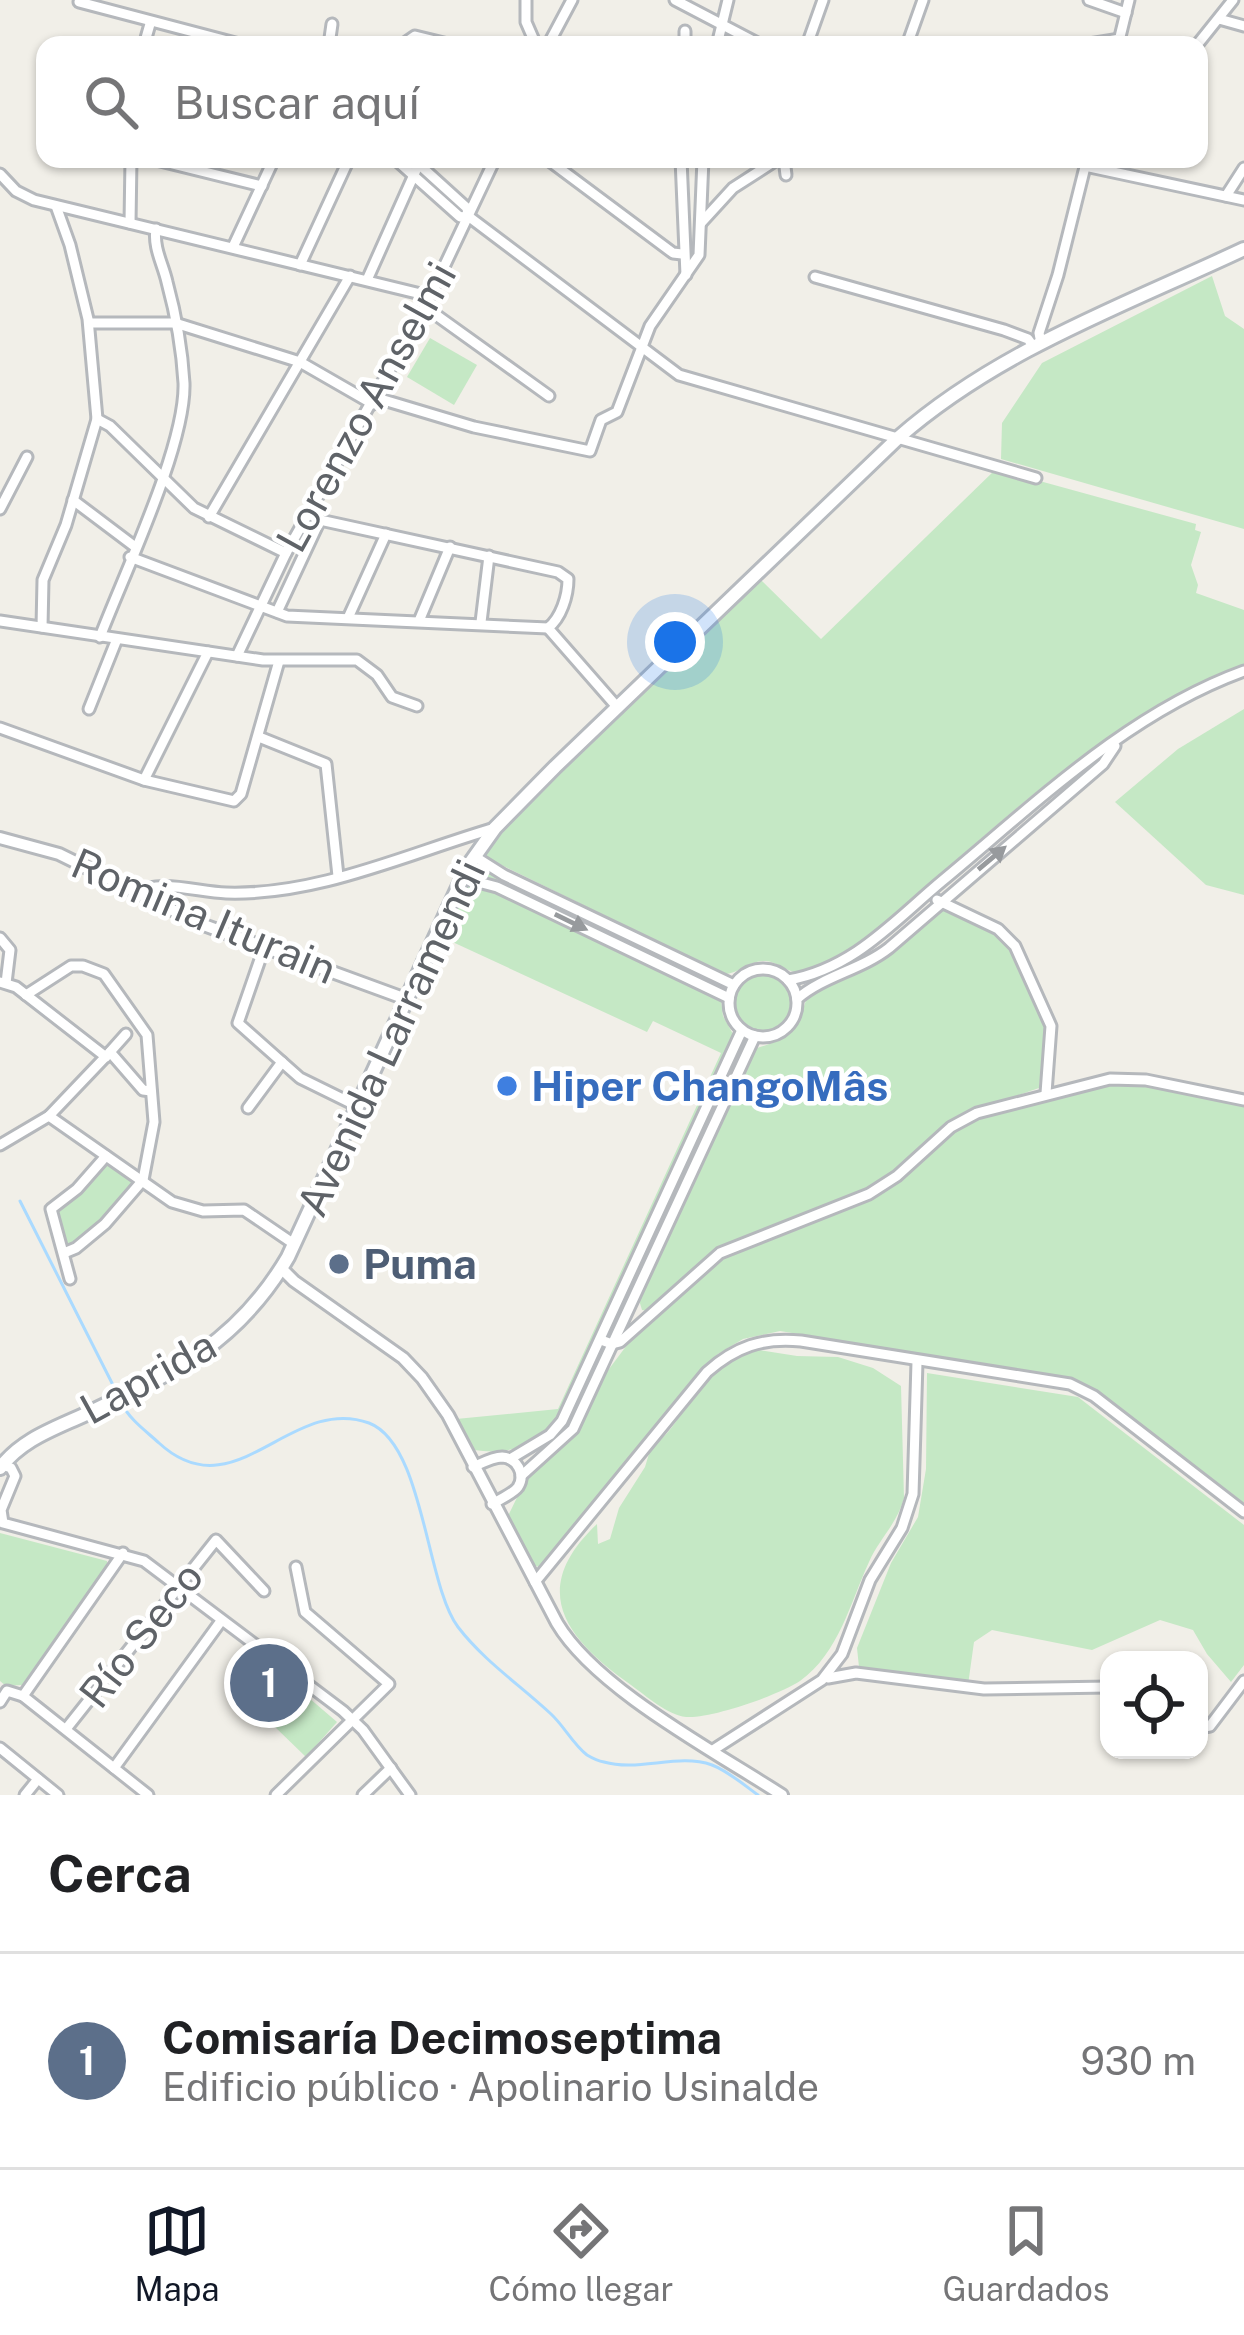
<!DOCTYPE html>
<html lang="es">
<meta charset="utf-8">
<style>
:root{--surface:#fff;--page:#f6f6f6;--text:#202124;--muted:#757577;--line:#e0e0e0;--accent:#111827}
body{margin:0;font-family:"Public Sans",sans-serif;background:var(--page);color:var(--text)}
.controls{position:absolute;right:36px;bottom:36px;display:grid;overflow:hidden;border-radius:24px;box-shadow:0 3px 9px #0004}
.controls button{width:108px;height:108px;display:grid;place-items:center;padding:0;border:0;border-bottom:3px solid var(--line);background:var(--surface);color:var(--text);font:60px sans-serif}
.you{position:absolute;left:675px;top:642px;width:42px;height:42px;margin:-30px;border:9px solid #fff;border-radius:50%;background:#1a73e8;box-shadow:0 0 0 18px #1a73e833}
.badge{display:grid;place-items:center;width:78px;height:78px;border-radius:50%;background:var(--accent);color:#fff;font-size:39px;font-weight:700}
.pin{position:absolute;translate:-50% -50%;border:6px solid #fff;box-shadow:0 3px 12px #0006}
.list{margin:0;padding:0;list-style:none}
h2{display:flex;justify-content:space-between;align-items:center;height:156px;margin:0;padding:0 48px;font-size:51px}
h2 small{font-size:39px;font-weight:400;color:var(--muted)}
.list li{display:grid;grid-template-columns:78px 1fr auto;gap:36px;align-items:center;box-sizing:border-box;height:216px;padding:0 48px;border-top:3px solid var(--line)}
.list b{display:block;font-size:45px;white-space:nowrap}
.list p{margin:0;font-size:39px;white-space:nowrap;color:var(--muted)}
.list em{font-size:39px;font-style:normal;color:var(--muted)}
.icon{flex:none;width:66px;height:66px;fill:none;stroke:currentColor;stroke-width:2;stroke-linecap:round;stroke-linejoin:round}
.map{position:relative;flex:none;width:1244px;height:1795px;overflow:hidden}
.search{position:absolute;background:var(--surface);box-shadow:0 3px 9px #0004;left:36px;right:36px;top:36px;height:132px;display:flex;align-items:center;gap:30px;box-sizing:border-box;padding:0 42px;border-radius:24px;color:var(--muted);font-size:45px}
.sheet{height:372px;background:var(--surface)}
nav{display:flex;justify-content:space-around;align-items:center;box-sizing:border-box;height:168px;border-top:3px solid var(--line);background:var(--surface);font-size:33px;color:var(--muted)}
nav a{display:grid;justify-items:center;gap:6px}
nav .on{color:var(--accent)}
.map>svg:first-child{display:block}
.green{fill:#c5e8c5}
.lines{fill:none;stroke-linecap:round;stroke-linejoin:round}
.stream{stroke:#aadaff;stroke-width:3}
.minor-casing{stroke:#b5b8bc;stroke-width:15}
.tertiary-casing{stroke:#b5b8bc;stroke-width:16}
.secondary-casing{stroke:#b6babf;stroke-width:18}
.minor{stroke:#fff;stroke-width:9}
.tertiary{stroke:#fff;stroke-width:10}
.secondary{stroke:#fff;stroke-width:12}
.oneway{fill:#979a9d}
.shop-dot{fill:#3f7fe0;stroke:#fff;stroke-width:4.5}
.service-dot{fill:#5c6f8a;stroke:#fff;stroke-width:4.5}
.labels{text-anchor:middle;stroke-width:9;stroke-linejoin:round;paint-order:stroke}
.street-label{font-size:42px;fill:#5f6368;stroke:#fff}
.shop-label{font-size:42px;font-weight:bold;fill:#366cbe;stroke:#fff;text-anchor:start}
.service-label{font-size:42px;font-weight:bold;fill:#4e5e75;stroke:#fff;text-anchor:start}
</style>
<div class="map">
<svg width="1244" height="1795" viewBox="0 0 1244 1795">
<rect width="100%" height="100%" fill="#f1efe8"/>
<g class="green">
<polygon points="1212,276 1225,316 1244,329 1244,529 1001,459 1002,423 1042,363"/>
<polygon points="430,338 477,365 454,405 407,377"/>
<path d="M 996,469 L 1196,524 L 1195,530 L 1201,532 L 1191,565 L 1198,585 L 1196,593 L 1244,610 L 1244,666 C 1124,709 1023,802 928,885 C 891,917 852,964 800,972 C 788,974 779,962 766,961 C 749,960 739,974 724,974 L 487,858 L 485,848 L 512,816 L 761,580 L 821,639 Z"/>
<polygon points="1244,709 1244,895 1206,885 1115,802 1178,749"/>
<polygon points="476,866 714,981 723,989 502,884 476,875"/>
<path d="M 472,885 L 492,890 L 721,1000 L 723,1016 L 733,1034 L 558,1418 C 537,1447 508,1455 474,1450 L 456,1419 L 558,1409 L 721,1053 L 653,1021 L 647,1032 L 446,939 L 444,934 L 467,887 Z"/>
<path d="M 940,907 L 990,929 L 1012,948 L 1047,1024 L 1039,1088 L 959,1116 L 895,1172 L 861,1193 L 725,1245 L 649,1311 L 642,1310 L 639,1300 L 754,1049 C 796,1036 794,1034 808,995 L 882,959 Z"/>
<circle cx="763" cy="1003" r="28"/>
<polygon points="1112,1083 1146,1085 1244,1104 1244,1503 1092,1389 1066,1378 780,1331 743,1339 718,1354 545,1564 539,1567 533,1565 508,1516 527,1477 571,1440 606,1373 627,1345 729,1253 870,1198 904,1176 964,1124 984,1115"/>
<polygon points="106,1161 138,1180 99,1224 65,1248 54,1212"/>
<path d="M 759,1350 L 797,1356 L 838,1357 L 873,1368 L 901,1386 L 904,1498 C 897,1524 879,1539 869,1562 C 850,1603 839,1653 800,1681 C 779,1695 710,1719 686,1717 C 668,1715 646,1696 631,1685 C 566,1639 527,1590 597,1524 L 598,1544 L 610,1539 L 619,1508 L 645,1467 L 651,1447 C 679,1429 689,1393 714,1371 C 726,1359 744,1354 759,1350 Z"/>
<polygon points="927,1373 1078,1397 1244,1525 1244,1665 1231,1682 1207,1654 1193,1630 1160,1620 1092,1650 992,1630 974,1642 968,1685 859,1667 857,1648 891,1563 918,1517 926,1469"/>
<polygon points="0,1533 107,1561 107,1567 22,1685 6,1686 0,1681"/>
<polygon points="302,1692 337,1722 306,1757 275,1727"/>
</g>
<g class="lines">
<g class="stream">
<polyline points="20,1201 118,1395"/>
<path d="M 122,1404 C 130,1420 146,1431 159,1443 C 235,1513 290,1394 369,1423 C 424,1444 426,1585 458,1627 C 484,1661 520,1685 551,1714 C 564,1726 573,1744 587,1755 C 592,1758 598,1761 604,1762 C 639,1772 678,1753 712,1765 C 728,1771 744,1785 758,1795"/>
</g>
<defs>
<g id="minor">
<polyline points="526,0 526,22 536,45"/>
<polyline points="675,0 761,45"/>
<polyline points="1089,0 1126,13"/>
<polyline points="79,2 243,45"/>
<polyline points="1219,19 1244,26"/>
<polyline points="71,45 71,44"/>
<polyline points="144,45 150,24"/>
<polyline points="329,45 332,24"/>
<polyline points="402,45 415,36 452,45"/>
<polyline points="548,45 572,0"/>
<polyline points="685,45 685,31"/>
<polyline points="717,45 728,0"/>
<polyline points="807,45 823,0"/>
<polyline points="907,45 923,0"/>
<polyline points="1083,45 1120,39"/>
<polyline points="1118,45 1129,0"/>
<polyline points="1197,45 1233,0"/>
<polyline points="152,159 262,186"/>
<polyline points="395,159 460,217 468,216 679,375 1036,478"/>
<polyline points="413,159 467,208 468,216"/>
<polyline points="547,159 673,253 682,254"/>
<polyline points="681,159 686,275"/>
<polyline points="784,159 786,175"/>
<polyline points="1085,166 1244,200"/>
<polyline points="0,174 16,191 34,200 429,296"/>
<polyline points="1226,196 1244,168"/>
<polyline points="130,223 131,159"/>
<polyline points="701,223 733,188 778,159"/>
<polyline points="233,247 274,159"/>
<polyline points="300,265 349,159"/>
<polyline points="815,277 1004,330 1028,339 1033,346"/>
<polyline points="367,280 421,159"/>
<polyline points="425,307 549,396"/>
<polyline points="89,323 175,323 300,362 373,404"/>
<polyline points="1041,343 1039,333 1058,275 1087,159"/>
<polyline points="377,398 474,427 590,451 601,420 617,412 650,326 699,255 703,159"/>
<polyline points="97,419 110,426 194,508 286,553"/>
<polyline points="73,500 134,546"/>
<polyline points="0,509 27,457"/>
<polyline points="209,517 350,276"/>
<path d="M 130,557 L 287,616 L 548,628 C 561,618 568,596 568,579 L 558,572 L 320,520 L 309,514"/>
<polyline points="277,612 320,520"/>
<polyline points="348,618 386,534"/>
<polyline points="0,621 263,660 357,660 377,675 392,697 417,706"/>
<polyline points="419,621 450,547"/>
<polyline points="481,622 489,556"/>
<polyline points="42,627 43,580 66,525 97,419 88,319 70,245 56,206"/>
<polyline points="548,628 618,708"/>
<path d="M 100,637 C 124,574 186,445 184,383 C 182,349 176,315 167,282 C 163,264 153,248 156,229"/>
<polyline points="237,656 286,553 425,307 495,159"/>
<polyline points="89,709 117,639"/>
<polyline points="0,728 144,780 234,801 241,794 279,661"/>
<polyline points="259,737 326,764 338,876"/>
<polyline points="144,780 208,652"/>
<polyline points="474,856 504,875 734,985"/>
<polyline points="463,878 497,887 729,998"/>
<path d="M 135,893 C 161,879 197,892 226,893 C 318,896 409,853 495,828"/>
<polyline points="937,900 998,929 1015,946 1051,1026 1046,1093"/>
<polyline points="0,938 10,950 6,983"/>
<polyline points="264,948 238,1023 300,1078 357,1106"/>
<circle cx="763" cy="1003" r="34"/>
<path d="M 788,980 C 853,969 894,921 942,881 C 1035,804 1128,713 1244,671"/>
<polyline points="0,982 16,987 106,1057"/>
<polyline points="26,995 71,966 83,966 104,974 147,1035 154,1122 143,1180 105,1224 76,1248 64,1253"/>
<path d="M 797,999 C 823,976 861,970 889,948 L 1103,764 L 1115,746"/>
<polyline points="110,1052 126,1034"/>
<polyline points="248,1108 282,1062"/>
<polyline points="49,1116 172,1202 203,1211 244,1210 294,1244"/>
<polyline points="0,1145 49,1116 110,1052 143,1090 151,1091"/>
<polyline points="70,1279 51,1209 77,1189 106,1156"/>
<polyline points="601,1340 612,1344 620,1342 720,1253 869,1194 897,1176 951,1127 977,1113 1110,1079 1146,1080 1244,1100"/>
<polyline points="510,1459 550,1435 562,1421 742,1030"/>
<polyline points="0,1464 11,1468 15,1476 1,1510 3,1523 144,1561 343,1711 363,1730 410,1795"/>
<path d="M 473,1467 C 482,1463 493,1457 502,1457 C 517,1458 526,1474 518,1487 C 513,1494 500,1499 492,1504"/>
<polyline points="521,1476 573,1429 755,1036"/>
<path d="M 535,1582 L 707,1372 C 735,1347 763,1337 801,1341 L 1070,1384 L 1094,1396 L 1244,1512"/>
<polyline points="828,1678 856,1673 984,1689 1109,1687"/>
<polyline points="23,1696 123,1553"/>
<polyline points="0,1702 7,1691 23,1696 148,1795"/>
<polyline points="1199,1728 1210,1726 1244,1681"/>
<polyline points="66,1729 216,1540 264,1591"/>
<polyline points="0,1748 58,1795"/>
<polyline points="713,1750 822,1680 842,1654 870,1580 902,1528 913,1494 917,1362"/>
<polyline points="114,1768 221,1621"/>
<polyline points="25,1795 38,1779"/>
<polyline points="276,1795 389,1684 305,1612 296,1567"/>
<polyline points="363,1795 391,1768"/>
</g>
<g id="tertiary">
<polyline points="0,838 59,854 201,924 406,999"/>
<path d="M 281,1268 L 294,1281 L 403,1358 L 422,1378 L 448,1415 L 557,1623 C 596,1689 716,1752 782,1795"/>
</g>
<path id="secondary" d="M 0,1468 C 22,1439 54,1429 86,1414 C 173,1373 237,1344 288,1257 L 468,866 L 495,828 L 555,767 L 898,438 C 998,350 1125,305 1244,249"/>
</defs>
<use href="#minor" class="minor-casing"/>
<use href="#tertiary" class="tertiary-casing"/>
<use href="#secondary" class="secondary-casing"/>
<use href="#minor" class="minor"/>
<use href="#tertiary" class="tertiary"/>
<use href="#secondary" class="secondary"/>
</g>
<defs><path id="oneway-solid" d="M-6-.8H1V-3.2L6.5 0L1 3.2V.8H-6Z" transform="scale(3)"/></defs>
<g class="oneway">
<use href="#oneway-solid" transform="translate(992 858) rotate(-40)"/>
<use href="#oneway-solid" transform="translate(571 922) rotate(26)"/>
</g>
<circle class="shop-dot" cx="507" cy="1086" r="12"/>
<circle class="service-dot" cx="339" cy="1264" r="12"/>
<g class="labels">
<g class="street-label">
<text transform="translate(366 407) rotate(-61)" y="15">Lorenzo Anselmi</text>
<text transform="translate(204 916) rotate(23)" y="15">Romina Iturain</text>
<text transform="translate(391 1038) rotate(-65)" y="15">Avenida Larramendi</text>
<text transform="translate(148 1377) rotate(-29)" y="15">Laprida</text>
<text transform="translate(141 1635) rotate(-52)" y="15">Río Seco</text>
</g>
<g class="shop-label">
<text x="531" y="1101">Hiper ChangoMâs</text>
</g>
<g class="service-label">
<text x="363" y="1279">Puma</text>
</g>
</g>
</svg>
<div class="controls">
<button><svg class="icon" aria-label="locate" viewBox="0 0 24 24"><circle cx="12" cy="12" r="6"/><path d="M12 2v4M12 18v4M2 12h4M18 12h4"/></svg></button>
</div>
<div class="you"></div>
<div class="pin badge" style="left:269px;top:1683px;background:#5c6f8a">1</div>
<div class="search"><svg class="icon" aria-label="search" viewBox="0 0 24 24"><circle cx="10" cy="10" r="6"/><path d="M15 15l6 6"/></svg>Buscar aquí</div>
</div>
<section class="sheet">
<h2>Cerca<small></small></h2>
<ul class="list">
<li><span class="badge" style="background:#5c6f8a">1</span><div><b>Comisaría Decimoseptima</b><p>Edificio público · Apolinario Usinalde</p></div><em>930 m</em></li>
</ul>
</section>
<nav>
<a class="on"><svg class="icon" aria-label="map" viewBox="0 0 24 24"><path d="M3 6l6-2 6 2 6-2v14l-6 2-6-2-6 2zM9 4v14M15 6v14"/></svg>Mapa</a>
<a><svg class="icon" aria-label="directions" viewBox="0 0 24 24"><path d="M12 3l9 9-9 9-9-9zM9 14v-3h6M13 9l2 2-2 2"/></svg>Cómo llegar</a>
<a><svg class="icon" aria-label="saved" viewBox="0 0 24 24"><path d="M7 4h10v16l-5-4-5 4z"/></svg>Guardados</a>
</nav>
